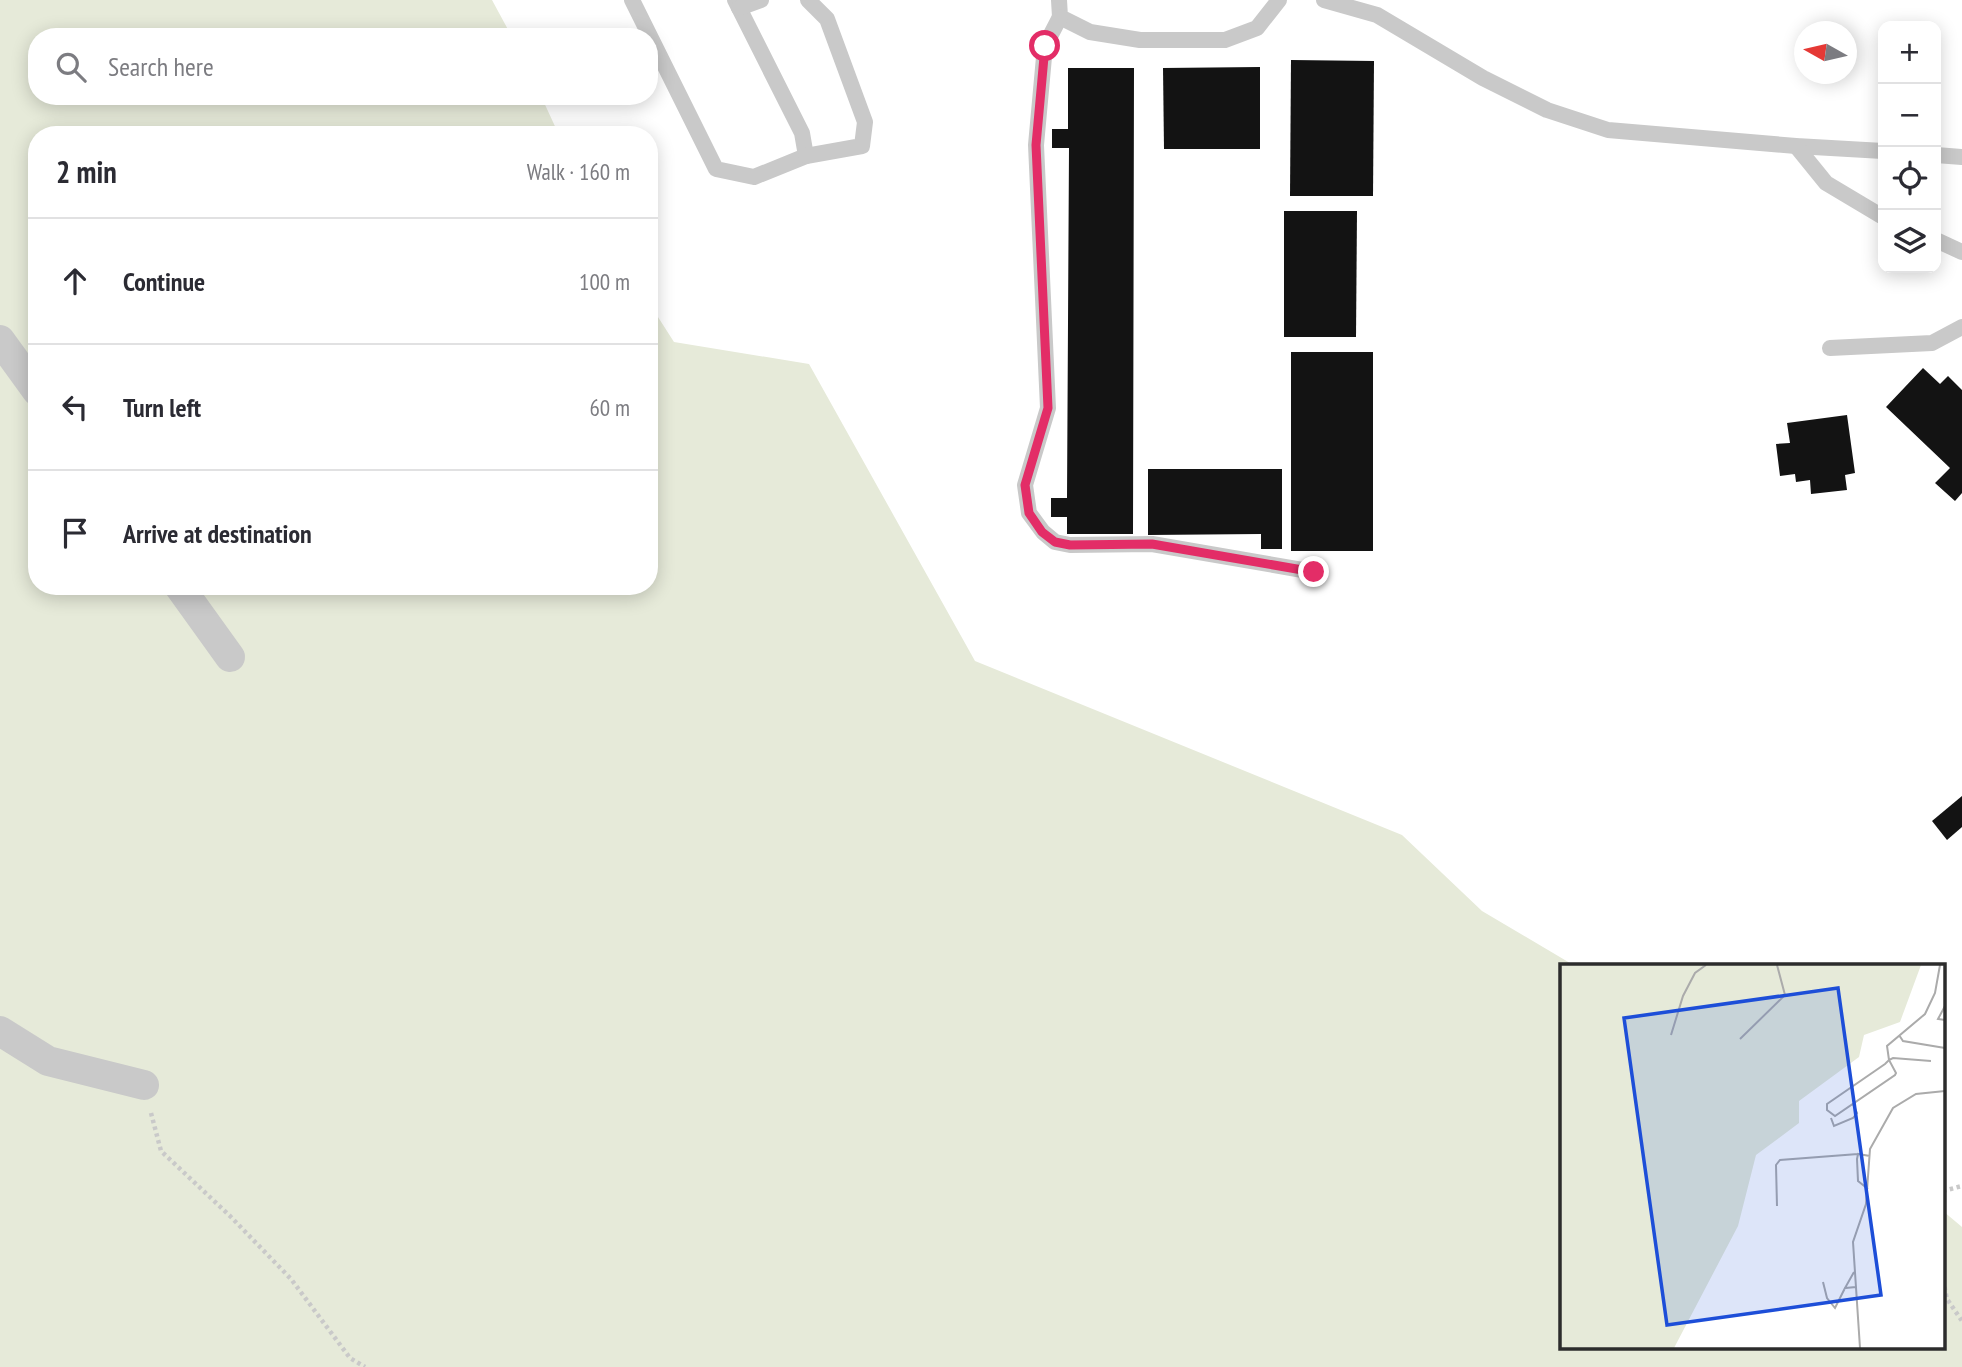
<!DOCTYPE html>
<meta charset="utf-8">
<style>
:root{--surface:#fff;--page:#f7f7f7;--text:#2b2b33;--muted:#7c7c81;--line:#e1e1e2}
body{margin:0;font-family:"PT Sans Narrow",sans-serif;background:var(--page);color:var(--text)}
.controls{position:absolute;right:21px;top:21px;display:grid;overflow:hidden;border-radius:14px;box-shadow:0 4px 18px #0003}
.controls button{width:63px;height:63px;display:grid;place-items:center;padding:0;border:0;border-bottom:2px solid var(--line);background:var(--surface);color:var(--text);font:35px sans-serif}
.compass{position:absolute;left:1794px;top:21px;width:63px;height:63px;border-radius:50%;background:var(--surface);box-shadow:0 4px 18px #0003;rotate:278deg}
.stop{position:absolute;width:21px;height:21px;margin:-16px;border:5px solid #e32d67;border-radius:50%;background:#fff}
.stop.end{background:#e32d67;border-color:#fff;box-shadow:0 2px 7px #0008}
.list{margin:0;padding:0;list-style:none}
h2{display:flex;justify-content:space-between;align-items:center;height:91px;margin:0;padding:0 28px;font-size:30px}
h2 small{font-size:23px;font-weight:400;color:var(--muted)}
.list li{display:grid;grid-template-columns:46px 1fr auto;gap:21px;align-items:center;box-sizing:border-box;height:126px;padding:0 28px;border-top:2px solid var(--line)}
.list b{display:block;font-size:26px;white-space:nowrap}
.list em{font-size:23px;font-style:normal;color:var(--muted)}
.icon{flex:none;width:38px;height:38px;fill:none;stroke:currentColor;stroke-width:2;stroke-linecap:round;stroke-linejoin:round}
.map{position:relative;flex:none;width:1962px;height:1367px;overflow:hidden}
.search{position:absolute;background:var(--surface);box-shadow:0 4px 18px #0003;left:28px;top:28px;width:630px;height:77px;display:flex;align-items:center;gap:18px;box-sizing:border-box;padding:0 24px;border-radius:28px;color:var(--muted);font-size:26px}
.panel{position:absolute;background:var(--surface);box-shadow:0 4px 18px #0003;left:28px;top:126px;width:630px;height:469px;border-radius:28px}
.map>svg:first-child{display:block}
.green{fill:#e6ead9}
.building{fill:#131313}
.lines{fill:none;stroke-linecap:round;stroke-linejoin:round}
.path{stroke:#c9c9c9;stroke-width:4.5;stroke-dasharray:3.5 3.5;stroke-linecap:butt}
.lane{stroke:#c9c9c9;stroke-width:16}
.street{stroke:#c9c9c9;stroke-width:30}
.route{stroke:#e32d67;stroke-width:9}
.inset-road{fill:none;stroke:#ababab;stroke-width:2}
.view{fill:#1d4ed8;fill-opacity:0.15;stroke:#1d4ed8;stroke-width:3.5}
.inset-edge{fill:none;stroke:#2c2c2c;stroke-width:3.5}
</style>
<div class="map">
<svg width="1962" height="1367" viewBox="0 0 1962 1367">
<rect width="100%" height="100%" fill="#fff"/>
<polygon class="green" points="0,0 492,0 512,37 37,37 37,96 541,96 559,135 37,135 37,586 649,586 649,303 674,342 809,364 975,661 1402,835 1482,911 1575,966 1561,966 1561,1348 1943,1348 1943,1211 1962,1227 1962,1367 0,1367"/>
<g class="building">
<polygon points="1291,60 1374,61 1373,196 1290,196"/>
<polygon points="1260,67 1260,149 1164,149 1163,68"/>
<polygon points="1068,68 1134,68 1133,534 1067,534 1067,517 1051,517 1051,498 1067,498 1069,148 1052,148 1052,129 1068,129"/>
<polygon points="1284,211 1357,211 1356,337 1284,337"/>
<rect x="1291" y="352" width="82" height="199"/>
<polygon points="1923,368 1940,384 1948,376 1962,390 1962,493 1955,501 1935,483 1950,468 1886,407"/>
<polygon points="1847,415 1855,473 1845,475 1847,490 1811,494 1810,480 1796,482 1795,474 1780,476 1776,444 1790,443 1787,423"/>
<polygon points="1148,469 1282,469 1282,549 1261,549 1261,534 1148,535"/>
<polygon points="1962,796 1962,827 1947,840 1932,821"/>
</g>
<g class="lines">
<g class="path">
<polyline points="151,1113 161,1151 230,1216 291,1279 350,1358 365,1367"/>
<polyline points="1943,1191 1962,1186"/>
<polyline points="1943,1280 1947,1299 1962,1321"/>
</g>
<g class="lane">
<polyline points="632,0 716,169 754,177 806,156 802,133 735,0"/>
<polyline points="1059,0 1060,17 1090,32 1140,40 1225,40 1257,28 1279,0"/>
<polyline points="1324,0 1377,15 1483,78 1547,110 1608,130 1796,146 1883,151"/>
<polyline points="739,8 761,0"/>
<polyline points="1060,17 1045,46 1036,145 1048,408 1025,485 1029,513 1043,532 1055,542 1070,545 1152,544 1314,572"/>
<polyline points="1796,146 1826,183 1883,217"/>
<polyline points="1936,155 1962,157"/>
<polyline points="806,156 862,146 865,122 827,19 808,0"/>
<polyline points="1936,240 1962,252"/>
<polyline points="1830,348 1932,343 1962,327"/>
</g>
<g class="street">
<polyline points="0,340 37,391"/>
<polyline points="179,586 230,657"/>
<polyline points="0,1031 48,1061 144,1085"/>
</g>
</g>
<g class="lines">
<polyline class="route" points="1045,46 1036,145 1048,408 1025,485 1029,513 1042,532 1055,542 1070,545 1152,544 1314,572"/>
</g>
<g transform="translate(1560 964)">
<rect width="385" height="385" fill="#fff"/>
<path d="M 0,1 L 361,1 L 340,58 L 304,71 L 299,93 L 239,137 L 239,159 L 196,191 L 178,262 L 114,384 L 0,384 Z" fill="#e6ead9"/>
<path class="inset-road" d="M 385,42 L 378,55 L 385,56M 111,71 L 123,32 L 135,9 L 146,1M 339,71 L 343,77 L 385,84M 180,75 L 225,31 L 217,1M 371,97 L 333,94 L 329,96 L 325,100 L 267,140 L 267,146 L 275,152 L 335,111 L 336,109 L 329,96 L 327,82 L 365,50 L 375,29 L 380,1M 271,154 L 274,162 L 293,154 L 297,149 L 293,140M 308,225 L 298,217 L 297,195 L 298,190 L 310,192M 217,242 L 216,201 L 220,196 L 298,190M 294,308 L 285,324 L 296,323M 263,318 L 267,334 L 275,344 L 285,324M 300,384 L 293,278 L 306,240 L 310,185 L 333,144 L 356,130 L 385,127"/>
<path class="view" d="M 278,24 L 321,331 L 107,361 L 64,54 Z"/>
<rect width="385" height="385" class="inset-edge"/>
</g>
</svg>
<div class="controls">
<button>+</button>
<button>−</button>
<button><svg class="icon" aria-label="locate" viewBox="0 0 24 24"><circle cx="12" cy="12" r="6"/><path d="M12 2v4M12 18v4M2 12h4M18 12h4"/></svg></button>
<button><svg class="icon" aria-label="layers" viewBox="0 0 24 24"><path d="M12 4l9 5-9 5-9-5zM3 14l9 5 9-5"/></svg></button>
</div>
<svg class="compass" viewBox="-18 -18 36 36"><path d="M0-13l5 13h-10z" fill="#e53935"/><path d="M0 13l5-13h-10z" fill="#7c7c81"/></svg>
<div class="stop" style="left:1045px;top:46px"></div>
<div class="stop end" style="left:1314px;top:572px"></div>
<div class="search"><svg class="icon" aria-label="search" viewBox="0 0 24 24"><circle cx="10" cy="10" r="6"/><path d="M15 15l6 6"/></svg>Search here</div>
<section class="panel">
<h2>2 min<small>Walk · 160 m</small></h2>
<ul class="list">
<li><svg class="icon" aria-label="ahead" viewBox="0 0 24 24"><path d="M12 20V5M6 11l6-6 6 6"/></svg><div><b>Continue</b></div><em>100 m</em></li>
<li><svg class="icon" aria-label="left" viewBox="0 0 24 24"><path d="M17 20v-9H6M10 6l-5 5 5 5"/></svg><div><b>Turn left</b></div><em>60 m</em></li>
<li><svg class="icon" aria-label="arrive" viewBox="0 0 24 24"><path d="M6 21V4h12l-3 4 3 4H6"/></svg><div><b>Arrive at destination</b></div></li>
</ul>
</section>
</div>
